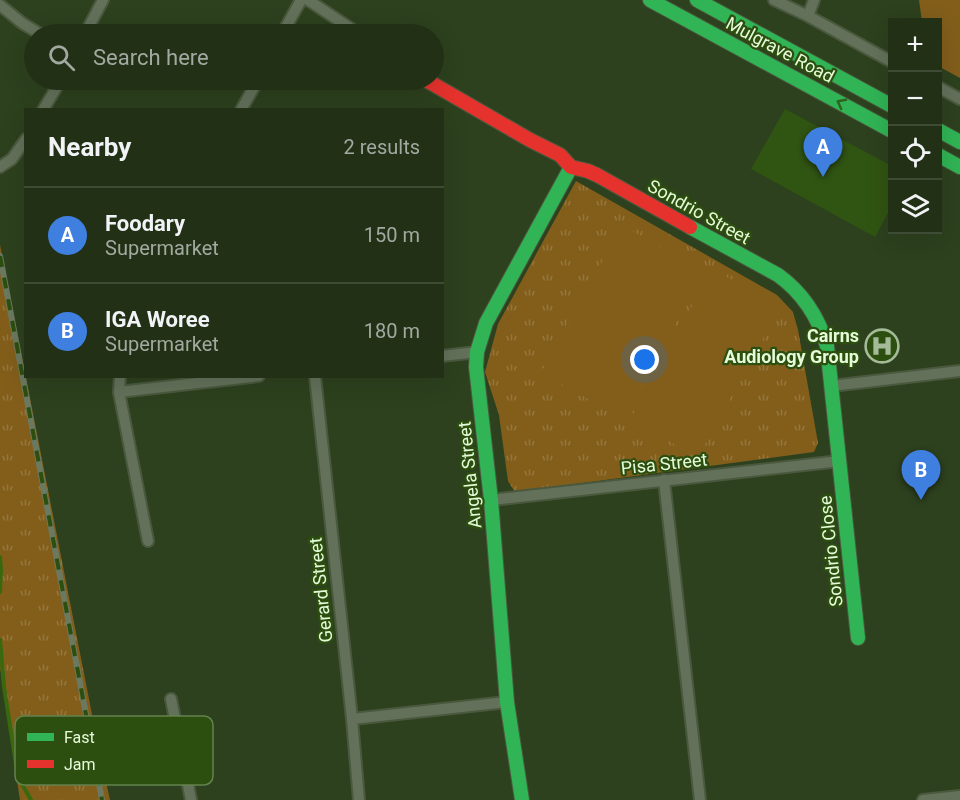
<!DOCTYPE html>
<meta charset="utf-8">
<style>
:root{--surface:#223116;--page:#2a391f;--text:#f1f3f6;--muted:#a2a9a1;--line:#3f4c35;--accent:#a5ba98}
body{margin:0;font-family:Roboto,sans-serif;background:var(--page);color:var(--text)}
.controls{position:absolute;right:18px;top:18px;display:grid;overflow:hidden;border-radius:0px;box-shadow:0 6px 24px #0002}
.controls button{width:54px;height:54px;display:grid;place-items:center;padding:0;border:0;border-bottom:2px solid var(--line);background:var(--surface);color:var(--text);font:30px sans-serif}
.you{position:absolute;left:645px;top:360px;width:21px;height:21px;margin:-15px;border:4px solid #fff;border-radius:50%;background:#1a73e8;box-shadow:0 0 0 9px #1a73e833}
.badge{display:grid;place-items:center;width:39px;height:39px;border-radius:50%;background:var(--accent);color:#fff;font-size:20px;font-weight:700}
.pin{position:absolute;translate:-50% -50px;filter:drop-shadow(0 2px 3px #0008)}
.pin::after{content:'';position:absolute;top:32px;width:21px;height:18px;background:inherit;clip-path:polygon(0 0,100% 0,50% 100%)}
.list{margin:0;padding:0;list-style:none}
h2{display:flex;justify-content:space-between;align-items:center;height:78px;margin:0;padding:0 24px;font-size:26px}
h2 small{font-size:20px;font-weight:400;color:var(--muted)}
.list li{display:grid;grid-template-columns:39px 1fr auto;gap:18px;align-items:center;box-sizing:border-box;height:96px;padding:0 24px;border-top:2px solid var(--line)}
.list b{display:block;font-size:22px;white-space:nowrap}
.list p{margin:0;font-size:20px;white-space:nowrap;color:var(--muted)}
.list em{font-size:20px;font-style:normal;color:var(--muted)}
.icon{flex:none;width:33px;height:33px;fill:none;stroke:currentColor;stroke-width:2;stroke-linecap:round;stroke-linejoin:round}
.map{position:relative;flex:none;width:960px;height:800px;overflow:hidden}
.search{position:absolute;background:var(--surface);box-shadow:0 6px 24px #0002;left:24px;top:24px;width:420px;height:66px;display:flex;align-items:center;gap:15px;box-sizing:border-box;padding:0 21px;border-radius:33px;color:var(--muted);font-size:22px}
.panel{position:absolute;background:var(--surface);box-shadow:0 6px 24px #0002;left:24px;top:108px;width:420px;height:270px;border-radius:0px}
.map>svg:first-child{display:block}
.built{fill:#305412}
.grass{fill:url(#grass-tufts)}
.garden{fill:#835e1b}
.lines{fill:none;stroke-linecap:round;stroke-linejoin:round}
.stream{stroke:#3a680f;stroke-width:4}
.street-casing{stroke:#4a593e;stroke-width:14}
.fast-casing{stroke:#4a593e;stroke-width:16}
.jam-casing{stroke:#4a593e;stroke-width:16}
.street{stroke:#63715a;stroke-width:10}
.fast{stroke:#30b455;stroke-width:14}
.jam{stroke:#e5322d;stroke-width:14}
.rail-casing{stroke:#6b7961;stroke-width:6}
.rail{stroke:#2c4f10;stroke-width:4;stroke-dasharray:11;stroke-linecap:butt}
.oneway{stroke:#2d631e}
.labels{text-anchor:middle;stroke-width:4.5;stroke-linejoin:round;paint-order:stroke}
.street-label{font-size:18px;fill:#e6fbda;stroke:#2c4f10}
.poi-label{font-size:18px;font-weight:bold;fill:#e6fbda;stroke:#2c4f10;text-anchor:end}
.key{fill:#2c4f10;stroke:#64834d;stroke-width:1.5}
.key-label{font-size:16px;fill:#e6fbda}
</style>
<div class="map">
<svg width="960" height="800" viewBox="0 0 960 800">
<defs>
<pattern id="grass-tufts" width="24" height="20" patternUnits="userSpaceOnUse" patternTransform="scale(1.5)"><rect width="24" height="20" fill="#835e1b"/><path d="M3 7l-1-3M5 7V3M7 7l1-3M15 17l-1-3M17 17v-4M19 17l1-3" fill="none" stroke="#95763c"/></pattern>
</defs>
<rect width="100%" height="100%" fill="#2d411e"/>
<polygon class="built" points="785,109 892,166 892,205 875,237 751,169"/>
<g class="grass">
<polygon points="576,181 777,295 793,312 798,330 818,443 814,452 515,492 508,481 499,415 485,372 498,324"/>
<polygon points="0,245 98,745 110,800 20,800 0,667"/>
</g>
<g class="garden">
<polygon points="919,0 960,0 960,78 938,66 938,22 922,22"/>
<polygon points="622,225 704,272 623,418 541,373"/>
<polygon points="712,269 781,306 698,457 630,420"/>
</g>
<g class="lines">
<g class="stream">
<polyline points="0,557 1,570 0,592"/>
<polyline points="0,640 4,687 18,777 31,800"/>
</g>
<defs>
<g id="street">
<polyline points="308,0 359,34"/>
<polyline points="774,0 808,16 892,62"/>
<polyline points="0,5 22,23 40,34"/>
<polyline points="808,16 814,0"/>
<polyline points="85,34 103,0"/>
<polyline points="282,34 301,0"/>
<polyline points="938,87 960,99"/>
<polyline points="43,110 61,80"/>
<polyline points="241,110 258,80"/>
<polyline points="0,167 12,159 26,139"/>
<polyline points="442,356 477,352"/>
<polyline points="120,376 119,392 148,541"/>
<polyline points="315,376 352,719 359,800"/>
<polyline points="831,386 960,371"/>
<polyline points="119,392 259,376"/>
<polyline points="664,480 700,800"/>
<polyline points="491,500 840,461"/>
<polyline points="171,699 191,800"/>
<polyline points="352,719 507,702"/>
<polyline points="923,800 960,796"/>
</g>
<g id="fast">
<polyline points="650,0 892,131"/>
<polyline points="697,0 892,106"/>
<polyline points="938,130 960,142"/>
<polyline points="938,155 960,167"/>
<path d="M 690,227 L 778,275 C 803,293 818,316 827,346 L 858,638"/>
<polyline points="522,800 507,702 491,500 476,367 477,352 486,323 571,167"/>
</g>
<polyline id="jam" points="426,80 530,140 560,155 571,167 588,171 597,175 690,227"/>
</defs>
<use href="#street" class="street-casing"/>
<use href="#fast" class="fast-casing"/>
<use href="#jam" class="jam-casing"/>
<use href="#street" class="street"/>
<use href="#fast" class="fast"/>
<use href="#jam" class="jam"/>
<defs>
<polyline id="rail" points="0,256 102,800"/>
</defs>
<use href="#rail" class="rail-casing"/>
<use href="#rail" class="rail"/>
</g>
<defs><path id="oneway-chevron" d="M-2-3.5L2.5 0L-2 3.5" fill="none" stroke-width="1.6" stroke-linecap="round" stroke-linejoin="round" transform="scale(1.5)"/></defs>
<use class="oneway" href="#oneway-chevron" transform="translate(841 103) rotate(-152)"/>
<defs>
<symbol id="hospital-ring" viewBox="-11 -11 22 22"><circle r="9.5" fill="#2c4f10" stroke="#a5ba98" stroke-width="1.5"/><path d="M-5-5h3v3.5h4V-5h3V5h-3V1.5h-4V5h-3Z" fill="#a5ba98"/></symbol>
</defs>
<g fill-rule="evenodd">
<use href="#hospital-ring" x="863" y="327" width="38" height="38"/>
</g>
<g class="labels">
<g class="street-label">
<text transform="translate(780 50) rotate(28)" y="6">Mulgrave Road</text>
<text transform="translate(699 212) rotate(29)" y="6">Sondrio Street</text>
<text transform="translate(664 464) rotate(-6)" y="6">Pisa Street</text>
<text transform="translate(470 475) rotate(-96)" y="6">Angela Street</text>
<text transform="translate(831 551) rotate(-96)" y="6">Sondrio Close</text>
<text transform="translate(321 590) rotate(-96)" y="6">Gerard Street</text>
</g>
<g class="poi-label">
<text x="859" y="342">Cairns<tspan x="859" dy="21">Audiology Group</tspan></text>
</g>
</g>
<rect x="15" y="716" width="198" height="69" rx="9" class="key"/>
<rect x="27" y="733" width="27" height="8" fill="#30b455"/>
<rect x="27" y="760" width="27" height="8" fill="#e5322d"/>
<g class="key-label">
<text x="64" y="743">Fast</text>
<text x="64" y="770">Jam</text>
</g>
</svg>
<div class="controls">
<button>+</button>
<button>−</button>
<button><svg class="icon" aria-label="locate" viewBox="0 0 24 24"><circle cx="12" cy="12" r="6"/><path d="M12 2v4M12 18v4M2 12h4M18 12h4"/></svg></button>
<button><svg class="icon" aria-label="layers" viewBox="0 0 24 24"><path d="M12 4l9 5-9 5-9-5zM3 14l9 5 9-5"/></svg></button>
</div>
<div class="you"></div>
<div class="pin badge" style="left:823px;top:177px;background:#3f7fe0">A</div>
<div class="pin badge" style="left:921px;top:500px;background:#3f7fe0">B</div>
<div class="search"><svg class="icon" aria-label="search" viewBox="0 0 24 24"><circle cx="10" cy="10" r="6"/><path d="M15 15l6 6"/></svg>Search here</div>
<section class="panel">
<h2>Nearby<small>2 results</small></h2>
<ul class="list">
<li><span class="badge" style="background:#3f7fe0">A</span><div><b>Foodary</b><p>Supermarket</p></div><em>150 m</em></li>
<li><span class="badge" style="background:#3f7fe0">B</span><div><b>IGA Woree</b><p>Supermarket</p></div><em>180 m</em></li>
</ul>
</section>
</div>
